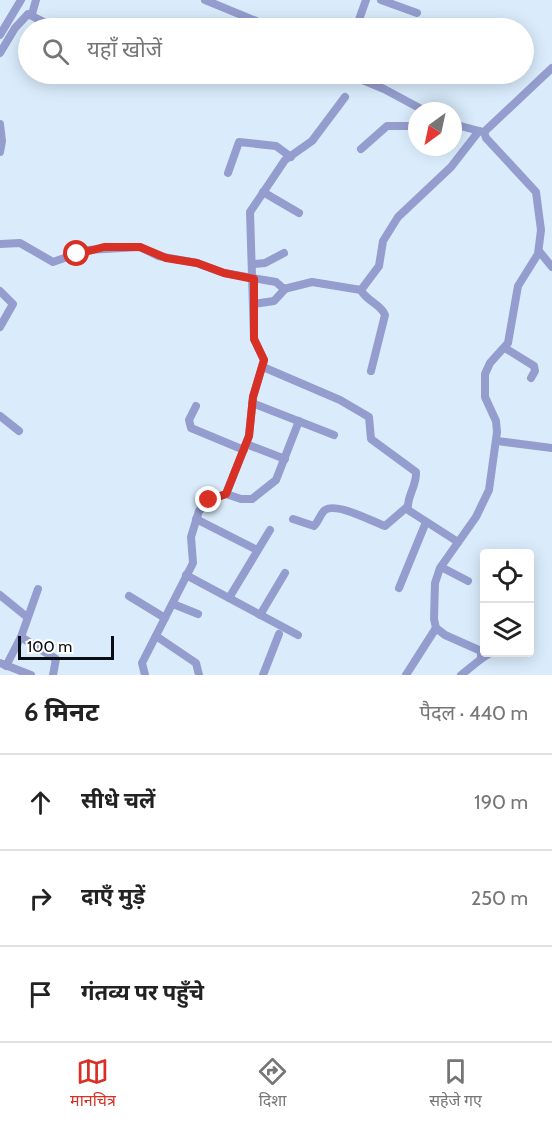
<!DOCTYPE html>
<html lang="hi">
<meta charset="utf-8">
<style>
:root{--surface:#fff;--page:#f6f6f6;--text:#222;--muted:#767676;--line:#e0e0e0;--accent:#d93025}
body{margin:0;font-family:Cabin,"Noto Sans Devanagari",sans-serif;background:var(--page);color:var(--text)}
.controls{position:absolute;right:18px;bottom:18px;display:grid;overflow:hidden;border-radius:6px;box-shadow:0 3px 15px #0003}
.controls button{width:54px;height:54px;display:grid;place-items:center;padding:0;border:0;border-bottom:2px solid var(--line);background:var(--surface);color:var(--text);font:30px sans-serif}
.compass{position:absolute;left:408px;top:102px;width:54px;height:54px;border-radius:50%;background:var(--surface);box-shadow:0 3px 15px #0003;rotate:213deg}
.scale{position:absolute;left:18px;bottom:15px;width:96px;box-sizing:border-box;padding-left:6px;border:3px solid #070d12;border-top:0;font-size:16px;line-height:21px;white-space:nowrap;color:#070d12;-webkit-text-stroke:4px #fff;paint-order:stroke}
.stop{position:absolute;width:18px;height:18px;margin:-14px;border:4px solid #d93025;border-radius:50%;background:#fff}
.stop.end{background:#d93025;border-color:#fff;box-shadow:0 2px 6px #0008}
.list{margin:0;padding:0;list-style:none}
h2{display:flex;justify-content:space-between;align-items:center;height:78px;margin:0;padding:0 24px;font-size:26px}
h2 small{font-size:20px;font-weight:400;color:var(--muted)}
.list li{display:grid;grid-template-columns:39px 1fr auto;gap:18px;align-items:center;box-sizing:border-box;height:96px;padding:0 24px;border-top:2px solid var(--line)}
.list b{display:block;font-size:22px;white-space:nowrap}
.list em{font-size:20px;font-style:normal;color:var(--muted)}
.icon{flex:none;width:33px;height:33px;fill:none;stroke:currentColor;stroke-width:2;stroke-linecap:round;stroke-linejoin:round}
.map{position:relative;flex:none;width:552px;height:675px;overflow:hidden}
.search{position:absolute;background:var(--surface);box-shadow:0 3px 15px #0003;left:18px;right:18px;top:18px;height:66px;display:flex;align-items:center;gap:15px;box-sizing:border-box;padding:0 21px;border-radius:33px;color:var(--muted);font-size:22px}
.sheet{height:366px;background:var(--surface)}
nav{display:flex;justify-content:space-around;align-items:center;box-sizing:border-box;height:84px;border-top:2px solid var(--line);background:var(--surface);font-size:16px;color:var(--muted)}
nav a{display:grid;justify-items:center;gap:3px}
nav .on{color:var(--accent)}
.map>svg:first-child{display:block}
.lines{fill:none;stroke-linecap:round;stroke-linejoin:round}
.minor{stroke:#949dce;stroke-width:8}
.route{stroke:#d93025;stroke-width:8}
</style>
<div class="map">
<svg width="552" height="675" viewBox="0 0 552 675">
<rect width="100%" height="100%" fill="#daecfc"/>
<g class="lines">
<g class="minor">
<polyline points="205,0 273,28"/>
<polyline points="381,0 417,13"/>
<polyline points="32,14 36,0"/>
<polyline points="356,28 366,0"/>
<polyline points="0,35 21,0"/>
<polyline points="0,53 15,28 28,14 54,27 80,28"/>
<polyline points="348,74 384,89 425,111"/>
<polyline points="0,124 2,141 0,152"/>
<polyline points="453,124 483,132"/>
<polyline points="361,149 387,126 417,126"/>
<polyline points="228,173 239,142 276,146 291,157"/>
<polyline points="263,192 299,213"/>
<polyline points="0,244 20,243 53,262 87,250 140,247 158,256 197,263 224,273 276,282 284,289 312,282 361,290"/>
<polyline points="539,251 552,267"/>
<polyline points="254,264 265,263 284,253"/>
<polyline points="0,291 13,304 0,327"/>
<polyline points="253,304 274,301 285,289"/>
<polyline points="505,348 534,366 535,371 531,378"/>
<path d="M 263,367 L 340,400 L 369,417 L 371,439 L 416,472 C 417,486 406,497 408,510 L 458,542"/>
<path d="M 371,371 L 385,315 C 381,304 366,301 361,290 L 379,266 L 383,241 L 398,217 L 451,167 L 479,131"/>
<polyline points="252,403 334,435"/>
<polyline points="196,406 189,420 191,428 244,450"/>
<polyline points="0,416 19,431"/>
<polyline points="497,441 552,448"/>
<polyline points="246,444 285,459"/>
<polyline points="226,494 241,499 252,499 276,480 299,421"/>
<polyline points="196,519 257,550"/>
<path d="M 293,519 L 314,526 C 319,521 320,514 325,510 C 337,502 373,522 385,526 L 407,507"/>
<polyline points="441,567 468,581"/>
<polyline points="186,575 298,635"/>
<polyline points="399,588 426,522"/>
<polyline points="0,595 27,617"/>
<polyline points="129,596 165,618"/>
<polyline points="229,598 270,530"/>
<polyline points="173,604 198,614"/>
<polyline points="260,615 285,573"/>
<polyline points="156,636 196,663 199,675"/>
<polyline points="21,637 56,659 53,675"/>
<polyline points="481,659 492,652"/>
<polyline points="0,663 31,675"/>
<polyline points="6,666 21,637 38,589"/>
<polyline points="145,675 142,663 193,563 191,537 199,511 209,500 226,494 249,436 253,397 264,360 254,339 250,212 285,160 312,141 345,97"/>
<polyline points="263,675 279,634"/>
<polyline points="406,675 436,628"/>
<polyline points="461,675 481,659 481,651 445,635 436,628 434,619 435,583 440,568 476,517 489,490 497,432 496,421 485,397 485,374 490,363 508,343 518,286 538,254 541,230 536,192 486,138 484,132 552,68"/>
</g>
</g>
<g class="lines">
<polyline class="route" points="77,254 104,247 140,247 166,258 197,263 224,273 254,279 254,339 264,360 253,397 249,436 226,494 209,500"/>
</g>
</svg>
<div class="controls">
<button><svg class="icon" aria-label="locate" viewBox="0 0 24 24"><circle cx="12" cy="12" r="6"/><path d="M12 2v4M12 18v4M2 12h4M18 12h4"/></svg></button>
<button><svg class="icon" aria-label="layers" viewBox="0 0 24 24"><path d="M12 4l9 5-9 5-9-5zM3 14l9 5 9-5"/></svg></button>
</div>
<svg class="compass" viewBox="-18 -18 36 36"><path d="M0-13l5 13h-10z" fill="#e53935"/><path d="M0 13l5-13h-10z" fill="#767676"/></svg>
<div class="scale">100 m</div>
<div class="stop" style="left:77px;top:254px"></div>
<div class="stop end" style="left:209px;top:500px"></div>
<div class="search"><svg class="icon" aria-label="search" viewBox="0 0 24 24"><circle cx="10" cy="10" r="6"/><path d="M15 15l6 6"/></svg>यहाँ खोजें</div>
</div>
<section class="sheet">
<h2>6 मिनट<small>पैदल · 440 m</small></h2>
<ul class="list">
<li><svg class="icon" aria-label="ahead" viewBox="0 0 24 24"><path d="M12 20V5M6 11l6-6 6 6"/></svg><div><b>सीधे चलें</b></div><em>190 m</em></li>
<li><svg class="icon" aria-label="right" viewBox="0 0 24 24"><path d="M7 20v-9h11M14 6l5 5-5 5"/></svg><div><b>दाएँ मुड़ें</b></div><em>250 m</em></li>
<li><svg class="icon" aria-label="arrive" viewBox="0 0 24 24"><path d="M6 21V4h12l-3 4 3 4H6"/></svg><div><b>गंतव्य पर पहुँचे</b></div></li>
</ul>
</section>
<nav>
<a class="on"><svg class="icon" aria-label="map" viewBox="0 0 24 24"><path d="M3 6l6-2 6 2 6-2v14l-6 2-6-2-6 2zM9 4v14M15 6v14"/></svg>मानचित्र</a>
<a><svg class="icon" aria-label="directions" viewBox="0 0 24 24"><path d="M12 3l9 9-9 9-9-9zM9 14v-3h6M13 9l2 2-2 2"/></svg>दिशा</a>
<a><svg class="icon" aria-label="saved" viewBox="0 0 24 24"><path d="M7 4h10v16l-5-4-5 4z"/></svg>सहेजे गए</a>
</nav>
